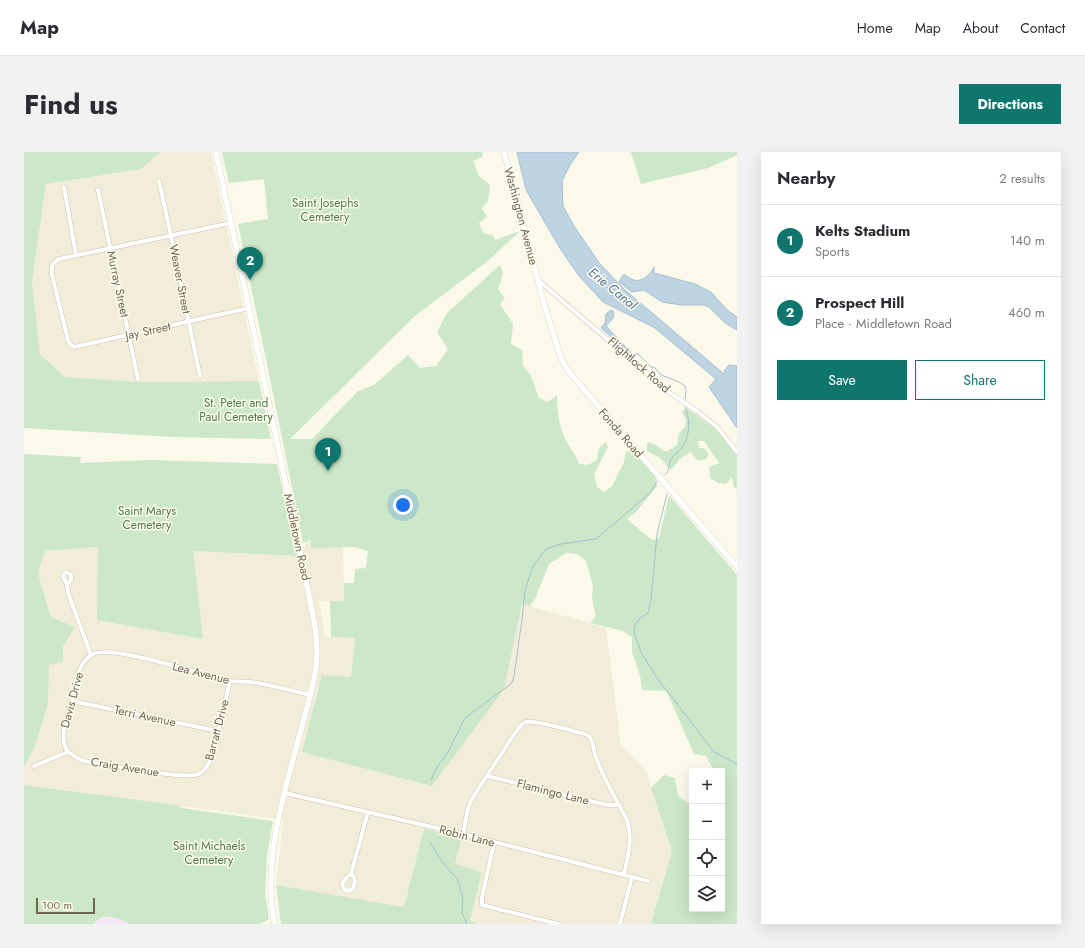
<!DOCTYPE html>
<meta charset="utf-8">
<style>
:root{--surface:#fff;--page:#f2f2f3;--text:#2b2b33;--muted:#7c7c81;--line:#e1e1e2;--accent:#0f766e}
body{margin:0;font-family:Jost,sans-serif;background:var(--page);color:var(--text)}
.controls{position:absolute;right:12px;bottom:12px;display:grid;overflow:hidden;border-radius:0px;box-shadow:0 4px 16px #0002}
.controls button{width:36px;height:36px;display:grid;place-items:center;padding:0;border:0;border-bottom:1px solid var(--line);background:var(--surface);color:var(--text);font:20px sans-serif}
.scale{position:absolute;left:12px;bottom:10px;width:59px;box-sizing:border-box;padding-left:4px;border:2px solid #73664f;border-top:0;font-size:11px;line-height:14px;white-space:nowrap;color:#73664f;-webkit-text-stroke:3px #fefcf0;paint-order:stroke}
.you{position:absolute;left:379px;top:353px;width:14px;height:14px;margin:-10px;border:3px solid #fff;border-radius:50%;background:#1a73e8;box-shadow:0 0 0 6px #1a73e833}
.badge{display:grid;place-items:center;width:26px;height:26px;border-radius:50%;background:var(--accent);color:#fff;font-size:13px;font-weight:700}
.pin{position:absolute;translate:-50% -33px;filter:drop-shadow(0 1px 2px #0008)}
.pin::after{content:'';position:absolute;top:21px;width:14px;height:12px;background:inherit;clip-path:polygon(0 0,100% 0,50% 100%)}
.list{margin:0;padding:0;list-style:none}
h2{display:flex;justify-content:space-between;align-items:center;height:52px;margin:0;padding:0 16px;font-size:17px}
h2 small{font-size:13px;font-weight:400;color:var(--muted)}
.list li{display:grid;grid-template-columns:26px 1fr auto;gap:12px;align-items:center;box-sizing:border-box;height:72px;padding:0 16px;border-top:1px solid var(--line)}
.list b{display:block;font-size:15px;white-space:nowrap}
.list p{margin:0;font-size:13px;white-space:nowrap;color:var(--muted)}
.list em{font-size:13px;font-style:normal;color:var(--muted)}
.actions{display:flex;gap:8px;padding:12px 16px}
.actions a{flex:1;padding:9px 0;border:1px solid var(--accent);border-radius:0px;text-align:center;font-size:14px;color:var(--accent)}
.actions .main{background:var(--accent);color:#fff}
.icon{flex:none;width:22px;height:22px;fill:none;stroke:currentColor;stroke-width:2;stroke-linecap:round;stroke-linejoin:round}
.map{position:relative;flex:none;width:713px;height:772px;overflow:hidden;border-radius:0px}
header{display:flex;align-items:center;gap:24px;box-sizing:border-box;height:56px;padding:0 20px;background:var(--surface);border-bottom:1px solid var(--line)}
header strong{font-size:19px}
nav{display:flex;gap:22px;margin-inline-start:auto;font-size:14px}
.intro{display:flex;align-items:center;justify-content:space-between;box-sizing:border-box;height:96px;padding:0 24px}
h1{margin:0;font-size:28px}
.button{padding:10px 18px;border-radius:0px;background:var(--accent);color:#fff;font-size:14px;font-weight:700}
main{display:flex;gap:24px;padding:0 24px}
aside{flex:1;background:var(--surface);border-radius:0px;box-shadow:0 4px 16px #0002}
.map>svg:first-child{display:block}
.residential{fill:#f2edd8}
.education{fill:#f6e6f7}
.green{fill:#cde7c9}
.water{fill:#bfd4e3;stroke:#a6c0d4}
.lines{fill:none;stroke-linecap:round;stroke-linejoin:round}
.stream{stroke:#a6c0d4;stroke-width:1}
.street-casing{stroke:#ccc4b0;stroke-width:5}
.secondary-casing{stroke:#cec5ae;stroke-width:6}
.street{stroke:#fff;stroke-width:4}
.secondary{stroke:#fff;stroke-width:5.5}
.labels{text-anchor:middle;stroke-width:3;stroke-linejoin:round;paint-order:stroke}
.park-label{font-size:12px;fill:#4c7d4b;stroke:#fefcf0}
.street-label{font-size:12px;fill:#73664f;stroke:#fefcf0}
.water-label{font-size:13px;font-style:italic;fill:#527692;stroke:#fefcf0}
</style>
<header>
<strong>Map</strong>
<nav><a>Home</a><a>Map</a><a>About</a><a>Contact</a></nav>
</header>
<div class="intro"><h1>Find us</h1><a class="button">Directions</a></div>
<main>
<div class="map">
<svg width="713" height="772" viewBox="0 0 713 772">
<rect width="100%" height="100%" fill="#fbf9ea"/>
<g class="residential">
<polygon points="135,0 187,0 235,229 115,230 41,225 16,202 8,129 22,32 117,17"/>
<polygon points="284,390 319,391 320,450 295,449 301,485 331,486 327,525 480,537 498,452 582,476 597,593 621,617 648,699 627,772 452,772 446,768 458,720 431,712 437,685 400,677 380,755 252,733 259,668 0,633 0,616 11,594 24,552 25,512 39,510 39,494 50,475 28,465 14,421 21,399 74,395 178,487 168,399 273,404"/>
</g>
<polygon class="education" points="92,765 105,772 70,772 72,769 80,766"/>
<g class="green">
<polygon points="0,0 136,0 117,17 22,32 8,129 16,202 41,225 115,230 235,229 247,287 150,285 0,276"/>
<path d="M 198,0 L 459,0 L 458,5 L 449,9 L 455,24 L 466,33 L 464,49 L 458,56 L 463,65 L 455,71 L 459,81 L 469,83 L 471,88 L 496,79 L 465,108 L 391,164 L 266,287 L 288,287 L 334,239 L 350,233 L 384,203 L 396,216 L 412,214 L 424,197 L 413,180 L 423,161 L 476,113 L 479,122 L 474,137 L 481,146 L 476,152 L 489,172 L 487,192 L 498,198 L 499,213 L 507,224 L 515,246 L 524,250 L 533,243 C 533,260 535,277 544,292 C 548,300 553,304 555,312 L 564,313 L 573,308 L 575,296 L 582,290 L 584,295 L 570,322 L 573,335 L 580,340 L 588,334 L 600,310 L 602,300 L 607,298 L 631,323 L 633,334 L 612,360 L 603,367 L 628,388 L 635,386 L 645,343 L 713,423 L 713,772 L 627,772 L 648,699 L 627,636 L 640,623 L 651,626 L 654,644 L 668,654 L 668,757 L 698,757 L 698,619 L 690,619 L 682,604 L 670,602 L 645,545 L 642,539 L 618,538 L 616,523 L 608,500 L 608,485 L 599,479 L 566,471 L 572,464 L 568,447 L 569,434 L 562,409 L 553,402 L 542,401 L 525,412 L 511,447 L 506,454 L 498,452 L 480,537 L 408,634 L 278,600 L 298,523 L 327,525 L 331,486 L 307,485 L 306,449 L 320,449 L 320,431 L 330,431 L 331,417 L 342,416 L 344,399 L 331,395 L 287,396 L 287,388 L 279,391 C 258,284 236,178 214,72 L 244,67 L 240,27 L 205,31 Z"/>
<polygon points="607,0 713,0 713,3 684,16 617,32"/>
<polygon points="663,256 690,276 699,285 713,304 713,337 710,336 708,325 702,332 694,331 686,326 685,315 695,311 680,289 674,289 675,296 680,296 685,303 682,307 674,309 667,300 656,307 647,318 636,306 623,299 623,290 630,292 642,300 653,293 655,281 661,275 662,268 658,260"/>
<polygon points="0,302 57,305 56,311 126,308 253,312 273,404 169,399 179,487 73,468 74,395 21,399 14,421 27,465 51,475 39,494 39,510 25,513 24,552 11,594 0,616"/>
<path d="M 0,633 L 152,653 L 158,656 L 249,669 L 243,704 L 241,740 L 245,767 L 237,772 L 105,772 C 96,766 77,760 70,772 L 0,772 Z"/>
<polygon points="400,677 438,685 431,712 458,720 446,768 452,772 257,772 252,733 380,755"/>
</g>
<g class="water">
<polygon points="493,0 555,0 546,13 538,29 539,54 550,74 576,112 600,137 700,222 701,221 700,219 705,213 713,214 713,276 685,235 692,227 631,176 579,150 555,124 537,98 502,38"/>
<path d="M 630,115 L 630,121 L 671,132 L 687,140 L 703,158 L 713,165 L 713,178 L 701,171 L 685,155 L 680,153 L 658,153 L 638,150 L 620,138 L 608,140 L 595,130 L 599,123 L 601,123 C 603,124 605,126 607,127 C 617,132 626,123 630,115 Z"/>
<polygon points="587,158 589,159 590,165 582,174 609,203 613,201 614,202 611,205 577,176 581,171 582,162"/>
</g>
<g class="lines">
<g class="stream">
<polyline points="614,202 627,215 631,216 637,223 655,230 661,234 662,238 661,247"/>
<path d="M 641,323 C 646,319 644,311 648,306 C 650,302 654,300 657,297 C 666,285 667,269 661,255"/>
<polyline points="643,342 633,382 627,448 624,461 615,467 611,473 610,480 617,500 633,526 690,600 713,612"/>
<polyline points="407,628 413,615 423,602 441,566 488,531 490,524 498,468 501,438 509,414 522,397 537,392 572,387 626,341 633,329"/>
<polyline points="406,690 419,711 433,727 439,745 438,761 443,772"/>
</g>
<defs>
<g id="street">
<polyline points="135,29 147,84 176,224"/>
<polyline points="40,35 52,103"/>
<polyline points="74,38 114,227"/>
<path d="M 207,71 L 35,107 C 28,111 27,115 28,123 L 44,188 L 47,193 L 50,195 L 225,156"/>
<polyline points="514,128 646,241 673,259 693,275 713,300"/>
<polygon points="43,420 47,423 47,428 43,432 39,425 40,422"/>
<polyline points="43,432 44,441 67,503"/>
<polyline points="48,549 194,579"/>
<path d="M 44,600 C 33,584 45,564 48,547 C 52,531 53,511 69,502 C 88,492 181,524 206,529 C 215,530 224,529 233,531 C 251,534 269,539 286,543"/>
<path d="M 10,614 L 44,600 L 57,608 L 68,611 C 87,613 160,628 175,622 C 182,618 185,612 188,605 L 206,529"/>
<polyline points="463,624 583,653 596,653"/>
<polyline points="261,641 439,682 624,729"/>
<path d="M 439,682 L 444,656 L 449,645 L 491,581 C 494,577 497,571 502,570 C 513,568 548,579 561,582 C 569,585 569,594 571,603 C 579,626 592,647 603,668 C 609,686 604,704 600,722"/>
<polyline points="470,691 458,745 458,753 534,772"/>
<polyline points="327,722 344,660"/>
<polygon points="327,722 330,725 331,729 329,737 323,739 320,737 318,732 323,725"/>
<polyline points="596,772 608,725"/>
</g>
<g id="secondary">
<path d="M 192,0 L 282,428 C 287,456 296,486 292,515 C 290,531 285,547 281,563 C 265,625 236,708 251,772"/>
<polyline points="480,0 521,155 537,206 545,220 713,415"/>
</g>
</defs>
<use href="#street" class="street-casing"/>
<use href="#secondary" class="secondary-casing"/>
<use href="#street" class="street"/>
<use href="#secondary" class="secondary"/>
</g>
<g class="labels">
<g class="park-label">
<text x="301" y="55">Saint Josephs<tspan x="301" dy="14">Cemetery</tspan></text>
<text x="212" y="255">St. Peter and<tspan x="212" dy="14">Paul Cemetery</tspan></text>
<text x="123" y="363">Saint Marys<tspan x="123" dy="14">Cemetery</tspan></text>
<text x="185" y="698">Saint Michaels<tspan x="185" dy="14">Cemetery</tspan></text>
</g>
<g class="street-label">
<text transform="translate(497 64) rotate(75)" y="4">Washington Avenue</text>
<text transform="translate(156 127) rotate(79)" y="4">Weaver Street</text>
<text transform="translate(94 132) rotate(78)" y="4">Murray Street</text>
<text transform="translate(124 179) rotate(-12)" y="4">Jay Street</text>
<text transform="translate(615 213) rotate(41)" y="4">Flightlock Road</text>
<text transform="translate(597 281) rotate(49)" y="4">Fonda Road</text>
<text transform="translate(273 385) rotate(78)" y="4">Middletown Road</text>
<text transform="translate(177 521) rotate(14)" y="4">Lea Avenue</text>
<text transform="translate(48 548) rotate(-75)" y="4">Davis Drive</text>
<text transform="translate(121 564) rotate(12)" y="4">Terri Avenue</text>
<text transform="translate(193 578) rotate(-75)" y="4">Barratt Drive</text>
<text transform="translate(101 615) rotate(9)" y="4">Craig Avenue</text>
<text transform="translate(529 640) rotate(14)" y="4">Flamingo Lane</text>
<text transform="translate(443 684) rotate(14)" y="4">Robin Lane</text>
</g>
<g class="water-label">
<text transform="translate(589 136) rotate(39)" y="5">Erie Canal</text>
</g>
</g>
</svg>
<div class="controls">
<button>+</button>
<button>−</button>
<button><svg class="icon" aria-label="locate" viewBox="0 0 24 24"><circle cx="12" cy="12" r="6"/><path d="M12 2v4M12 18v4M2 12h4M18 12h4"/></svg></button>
<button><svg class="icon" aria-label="layers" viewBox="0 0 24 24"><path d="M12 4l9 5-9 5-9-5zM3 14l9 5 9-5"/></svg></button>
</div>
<div class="scale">100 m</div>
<div class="you"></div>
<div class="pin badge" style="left:304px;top:319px">1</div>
<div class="pin badge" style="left:226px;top:128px">2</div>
</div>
<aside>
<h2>Nearby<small>2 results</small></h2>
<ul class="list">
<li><span class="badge">1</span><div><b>Kelts Stadium</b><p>Sports</p></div><em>140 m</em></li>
<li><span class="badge">2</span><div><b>Prospect Hill</b><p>Place · Middletown Road</p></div><em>460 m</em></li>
</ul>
<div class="actions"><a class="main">Save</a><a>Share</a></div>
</aside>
</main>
